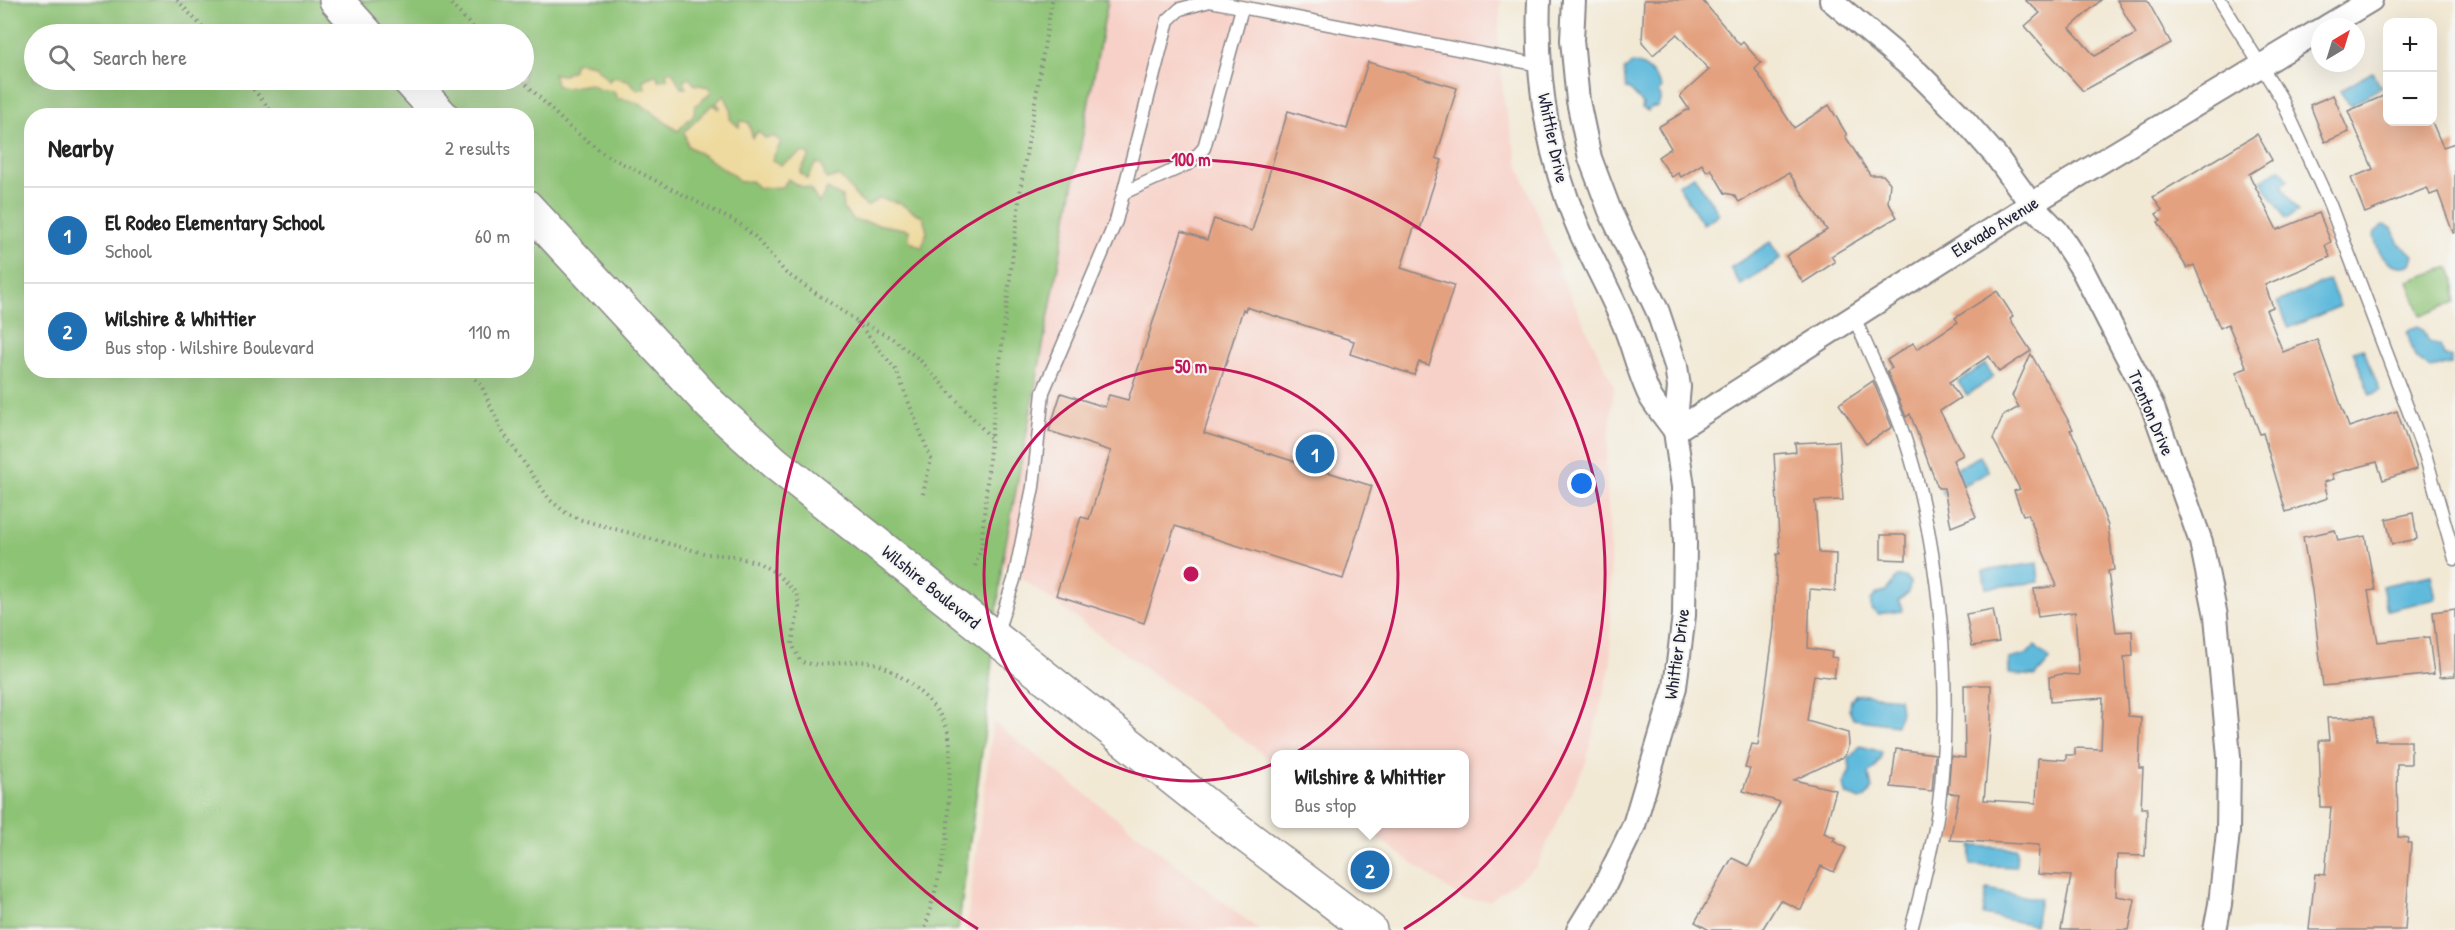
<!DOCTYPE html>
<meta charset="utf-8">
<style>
:root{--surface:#fff;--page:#f6f6f6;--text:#222;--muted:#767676;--line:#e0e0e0;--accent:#1f6fb2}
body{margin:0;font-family:"Patrick Hand",sans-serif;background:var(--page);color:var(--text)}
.controls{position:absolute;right:18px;top:18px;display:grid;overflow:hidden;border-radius:12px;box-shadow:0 6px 24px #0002}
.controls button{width:54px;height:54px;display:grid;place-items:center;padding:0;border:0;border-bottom:2px solid var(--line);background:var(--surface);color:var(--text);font:30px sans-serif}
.compass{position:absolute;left:2311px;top:18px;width:54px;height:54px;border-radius:50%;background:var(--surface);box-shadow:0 6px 24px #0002;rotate:38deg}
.you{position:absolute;left:1582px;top:484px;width:21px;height:21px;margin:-15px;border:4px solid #fff;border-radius:50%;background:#1a73e8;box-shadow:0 0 0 9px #1a73e833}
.badge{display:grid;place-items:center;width:39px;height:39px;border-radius:50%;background:var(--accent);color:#fff;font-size:20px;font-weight:700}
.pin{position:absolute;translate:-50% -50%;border:3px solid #fff;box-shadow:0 2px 6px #0006}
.popup{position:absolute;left:1271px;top:750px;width:198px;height:78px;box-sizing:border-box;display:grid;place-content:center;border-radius:12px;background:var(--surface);filter:drop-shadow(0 2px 4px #0005);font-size:20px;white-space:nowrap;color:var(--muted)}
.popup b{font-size:22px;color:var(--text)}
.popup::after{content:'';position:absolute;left:50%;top:100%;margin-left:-12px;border:12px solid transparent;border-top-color:var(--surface)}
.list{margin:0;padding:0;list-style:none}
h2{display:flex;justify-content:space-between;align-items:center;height:78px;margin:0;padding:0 24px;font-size:26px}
h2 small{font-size:20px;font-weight:400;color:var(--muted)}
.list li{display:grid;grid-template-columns:39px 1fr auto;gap:18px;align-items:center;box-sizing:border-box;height:96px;padding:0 24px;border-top:2px solid var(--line)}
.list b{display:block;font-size:22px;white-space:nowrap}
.list p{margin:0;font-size:20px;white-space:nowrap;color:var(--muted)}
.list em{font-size:20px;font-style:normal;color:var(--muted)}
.icon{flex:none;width:33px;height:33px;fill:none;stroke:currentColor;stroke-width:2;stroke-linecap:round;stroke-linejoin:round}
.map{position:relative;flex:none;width:2455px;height:930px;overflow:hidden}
.search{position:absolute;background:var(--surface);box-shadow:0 6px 24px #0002;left:24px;top:24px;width:510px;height:66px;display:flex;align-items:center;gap:15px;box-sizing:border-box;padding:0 21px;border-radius:33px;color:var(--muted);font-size:22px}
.panel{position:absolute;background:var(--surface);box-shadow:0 6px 24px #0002;left:24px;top:108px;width:510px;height:270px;border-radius:24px}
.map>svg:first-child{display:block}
.built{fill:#f7d1c8}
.green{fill:#8dc375;stroke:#587258;stroke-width:1.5;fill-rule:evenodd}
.sand{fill:#eeda9e;stroke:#887e6c;stroke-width:1.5}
.water{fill:#5ebadc;stroke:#406e8c;stroke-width:1.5}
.building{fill:#e4a17f}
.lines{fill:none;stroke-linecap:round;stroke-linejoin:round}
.service-casing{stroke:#8a8688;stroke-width:15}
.minor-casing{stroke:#8a8688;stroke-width:26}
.primary-casing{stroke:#8a8688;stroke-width:36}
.path{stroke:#8a8688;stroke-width:4;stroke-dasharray:1.5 4.5;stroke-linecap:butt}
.service{stroke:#fff;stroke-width:12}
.minor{stroke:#fff;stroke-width:22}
.primary{stroke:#fff;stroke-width:33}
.ring{fill:none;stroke:#c2185b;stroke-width:3}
.labels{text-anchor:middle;stroke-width:4.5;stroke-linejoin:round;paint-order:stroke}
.street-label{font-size:18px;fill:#22223b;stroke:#f6f6f2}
.centre{fill:#c2185b;stroke:#f6f6f2;stroke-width:3}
.ring-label{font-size:18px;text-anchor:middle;font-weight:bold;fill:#c2185b;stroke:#f6f6f2;stroke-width:4.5;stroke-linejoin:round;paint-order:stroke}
</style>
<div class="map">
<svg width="2455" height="930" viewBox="0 0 2455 930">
<rect width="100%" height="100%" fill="#f6f6f2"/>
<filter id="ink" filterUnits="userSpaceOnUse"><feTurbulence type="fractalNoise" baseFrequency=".0167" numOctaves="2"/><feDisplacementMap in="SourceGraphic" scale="12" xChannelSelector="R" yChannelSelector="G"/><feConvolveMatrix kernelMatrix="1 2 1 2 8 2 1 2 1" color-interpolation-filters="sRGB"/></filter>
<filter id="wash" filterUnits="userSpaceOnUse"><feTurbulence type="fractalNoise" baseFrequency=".008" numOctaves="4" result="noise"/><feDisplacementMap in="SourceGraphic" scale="24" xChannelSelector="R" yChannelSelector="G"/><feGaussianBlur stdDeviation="1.35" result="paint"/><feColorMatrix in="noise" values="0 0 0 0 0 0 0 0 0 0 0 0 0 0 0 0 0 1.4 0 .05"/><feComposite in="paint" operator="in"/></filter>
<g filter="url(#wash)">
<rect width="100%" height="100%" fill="#f2e9d5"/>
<g class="built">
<polygon points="1108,0 1501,0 1498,37 1504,102 1520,170 1564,282 1614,386 1606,469 1610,541 1611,664 1586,762 1536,867 1491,900 1463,900 1359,824 1464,824 1464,754 1276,754 1275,763 1002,564"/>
<polygon points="993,722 1196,880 1259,930 966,930"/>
</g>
<g class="green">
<path d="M 0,0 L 1108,0 L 1002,564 L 984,737 L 958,930 L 0,930 ZM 34,34 L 524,34 L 524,80 L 34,80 ZM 32,116 L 526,116 L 526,370 L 32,370 Z"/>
<polygon points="2449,267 2455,281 2455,302 2421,316 2408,281"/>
</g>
<g class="sand">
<path d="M 578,62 L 594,65 L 609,81 L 612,77 L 628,80 L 638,90 L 645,88 L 643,80 L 657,74 L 658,80 L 668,79 L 665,73 L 672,71 L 681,88 L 686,88 L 683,80 L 689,77 L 694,84 L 709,87 L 711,93 L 695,106 L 694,114 L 678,131 C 657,119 643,98 617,99 L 614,91 L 600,90 L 590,84 L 566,88 L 557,86 L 553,74 L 564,75 L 573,70 L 574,64 Z"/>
<path d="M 724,95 L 731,109 L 730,119 L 739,127 L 740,121 L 748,122 L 753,138 L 758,131 L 765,138 L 775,137 L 781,142 L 772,160 L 781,165 L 803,152 L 810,155 L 800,172 L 807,179 L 816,163 L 822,165 L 826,179 L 838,176 C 850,185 854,198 867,206 L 879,198 L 899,203 L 923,217 L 927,231 L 922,248 L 909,241 L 909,230 L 854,220 L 843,209 L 842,197 L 827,189 L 819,203 L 810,189 L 797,185 L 788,179 L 783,187 L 759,188 L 751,181 L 740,182 L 732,174 L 688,146 L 684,132 L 713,104 L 719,109 L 720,107 L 716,103 Z"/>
</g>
<g class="water">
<path d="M 1632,63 C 1646,63 1656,77 1662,88 L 1658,92 L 1661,97 L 1658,106 L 1650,108 L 1648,111 L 1642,108 L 1643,104 L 1630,90 L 1626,89 L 1624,70 Z"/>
<polygon points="2372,72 2381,87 2350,106 2340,91"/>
<polygon points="2280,168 2288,180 2282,185 2298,211 2286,219 2261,181"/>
<polygon points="1694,176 1719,214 1703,224 1678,185"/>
<path d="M 2383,225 L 2392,228 L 2399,244 L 2414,255 L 2411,264 C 2392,273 2374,251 2374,233 Z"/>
<polygon points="1770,242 1781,259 1741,285 1730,268"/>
<polygon points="2329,280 2340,306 2289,328 2278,302"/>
<polygon points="2418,326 2424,331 2429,342 2440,346 2445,356 2451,357 2451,364 2429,368 2415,357 2407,333 2410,329"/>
<polygon points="2363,348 2380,391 2370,395 2353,351"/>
<polygon points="1985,364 1994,377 1967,395 1958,382"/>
<polygon points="1980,456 1989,472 1944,495 1936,479"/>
<polygon points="2037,563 2039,582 1986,588 1983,571"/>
<polygon points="2431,575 2436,599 2387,610 2382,586"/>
<polygon points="1897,577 1905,577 1910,582 1909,592 1898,601 1903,608 1902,611 1878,614 1871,609 1871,600 1878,593 1886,591"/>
<polygon points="2035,646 2050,660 2036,676 2009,674 2009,659 2026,655"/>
<polygon points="1856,694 1899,698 1901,712 1896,725 1853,719 1849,710 1851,700"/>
<polygon points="1860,746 1882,752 1880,761 1877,761 1877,766 1869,774 1872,789 1866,797 1861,800 1847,795 1843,784 1850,771 1849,759"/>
<polygon points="1971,846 2017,848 2016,867 1970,865"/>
<polygon points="1987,889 2040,899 2035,925 1983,915"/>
</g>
<g id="blocks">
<g class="building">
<polygon points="1644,0 1702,0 1740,45 1743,42 1761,63 1755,69 1794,128 1829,105 1847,135 1845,136 1870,175 1883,175 1890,183 1888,202 1897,217 1831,256 1835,262 1803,283 1786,256 1827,230 1789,173 1739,202 1734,195 1725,193 1711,169 1707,172 1702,164 1681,177 1678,173 1672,177 1658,157 1671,148 1658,127 1689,109 1680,96 1709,70 1677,34 1653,55 1642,42"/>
<polygon points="2025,0 2101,0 2070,28 2095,56 2136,34 2117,0 2147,0 2171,43 2083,91 2025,26 2040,13"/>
<polygon points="1368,62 1457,88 1436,158 1442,160 1431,193 1420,230 1414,228 1401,268 1454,285 1429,365 1419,362 1414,375 1350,354 1354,341 1246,307 1245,311 1243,309 1204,433 1372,486 1343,579 1175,526 1144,623 1056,595 1081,517 1089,519 1111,451 1049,431 1061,393 1105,407 1109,395 1128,400 1182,231 1207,240 1214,219 1252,231 1288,111 1347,129"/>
<polygon points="2388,94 2388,122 2432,122 2443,147 2455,143 2455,232 2453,233 2438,192 2430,195 2427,188 2365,213 2351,178 2373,169 2348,111"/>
<polygon points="2333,95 2349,132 2325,142 2310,105"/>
<polygon points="2257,134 2272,160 2249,174 2277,230 2319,213 2331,242 2325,245 2330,257 2265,285 2273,307 2266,310 2283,352 2317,339 2349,427 2397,411 2417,469 2383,480 2377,462 2332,474 2334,479 2324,482 2328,498 2286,512 2263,433 2260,434 2236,372 2247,368 2228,324 2220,328 2194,265 2187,268 2158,222 2161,221 2156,214 2162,210 2153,197"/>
<polygon points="1997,291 2013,316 2010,319 2031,351 1999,372 1989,356 1949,382 1960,398 1940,411 1963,455 1953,460 1976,517 1951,527 1944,488 1938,488 1910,414 1906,417 1887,371 1892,368 1887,360 1913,343 1917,349 1958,322 1955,318"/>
<polygon points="2031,354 2073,429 2070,430 2077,442 2108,526 2114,570 2108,571 2116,632 2132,631 2133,656 2124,657 2128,716 2141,717 2139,768 2143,768 2141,808 2147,808 2145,856 2117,855 2116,896 2135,899 2129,930 2061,930 2071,876 2038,874 2039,845 1950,840 1959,794 1948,793 1951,756 1965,758 1964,685 1991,685 1991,720 1984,800 2036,803 2038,758 2066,760 2066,755 2075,755 2075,748 2101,749 2103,698 2050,702 2049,677 2061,674 2079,675 2075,612 2038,617 2034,589 2057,586 2028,514 2023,515 2014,491 2020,489 1993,439 2003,416 2019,407 2012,396"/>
<polygon points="1873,381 1892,427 1866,444 1839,404"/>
<polygon points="1839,441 1843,500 1815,501 1819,553 1836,554 1835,591 1810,589 1808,648 1832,652 1831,657 1837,658 1834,678 1814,675 1807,721 1848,733 1849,744 1845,756 1794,780 1836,790 1824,833 1835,838 1833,841 1846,848 1834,872 1821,866 1801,910 1780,900 1762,930 1709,930 1695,922 1732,858 1749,866 1780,802 1743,791 1750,769 1745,768 1752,744 1758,745 1774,628 1777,554 1780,554 1774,454 1796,452 1795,443"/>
<polygon points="2413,513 2417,539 2392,544 2386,519"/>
<polygon points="2335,530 2338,541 2365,536 2375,590 2368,591 2378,642 2429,637 2434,674 2323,686 2312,590 2303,537"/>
<polygon points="1881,535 1906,535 1906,560 1881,559"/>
<polygon points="1993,609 1999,642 1972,646 1966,614"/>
<polygon points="2455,609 2455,676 2440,677 2433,612"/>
<polygon points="2373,717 2376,741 2411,741 2411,764 2397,764 2398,837 2408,838 2407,843 2411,843 2405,930 2309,930 2315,874 2325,875 2331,807 2321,807 2319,740 2329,740 2327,718"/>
<polygon points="1896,749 1935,754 1932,791 1891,787"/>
</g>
</g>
</g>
<g filter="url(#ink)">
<use href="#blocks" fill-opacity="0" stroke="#8a8688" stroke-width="1.5"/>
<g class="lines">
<defs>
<g id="service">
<polyline points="2220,0 2281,98 2330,205 2425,454 2455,559"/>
<polyline points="1123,193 1190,163 1204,148 1242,8"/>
<path d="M 1854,317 C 1870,354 1888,391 1902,430 C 1940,540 1954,695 1938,811 C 1932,851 1921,891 1911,930"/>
<polyline points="996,635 1014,580 1033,487 1043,392 1116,221 1168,20 1180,9 1210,1 1540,65"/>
</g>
<g id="minor">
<path d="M 1539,0 C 1536,77 1546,151 1576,222 C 1590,257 1610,290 1624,325 C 1634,349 1639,375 1651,398 C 1658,409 1667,420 1675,431"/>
<polyline points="1574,0 1572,40 1578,101 1590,158 1610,211 1658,312 1676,366 1679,387 1675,431 1683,487 1685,544 1684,615 1675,687 1634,825 1603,889 1578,930"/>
<polyline points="1831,0 1918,73 1959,114 1996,156 2031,204 2057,231 2082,269 2152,405 2201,542 2216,616 2229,757 2228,832 2220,904 2215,930"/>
<polyline points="2326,27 2371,0"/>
<polyline points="1675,431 2031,204 2320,30"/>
</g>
<g id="primary">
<polyline points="336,0 367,34"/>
<polyline points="409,80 442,116"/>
<polyline points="526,206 711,405 775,463 1225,820 1370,930"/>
</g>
</defs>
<use href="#service" class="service-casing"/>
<use href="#minor" class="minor-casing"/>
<use href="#primary" class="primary-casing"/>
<g class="path">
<polyline points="177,0 209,34"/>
<polyline points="447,0 479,34"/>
<polyline points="246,80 275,116"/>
<polyline points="522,80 568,126 606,155 740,224 755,237 786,273 857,321 890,337 919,359 991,438"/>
<polyline points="857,322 896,370 931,459 922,498"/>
<path d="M 467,370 L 481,385 L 502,431 L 550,500 L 566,513 L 582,520 L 707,554 L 733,556 L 759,563 L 776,573 L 797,594 L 799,607 L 792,644 L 800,661 C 825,671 851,656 877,664 C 901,672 941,706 948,732 C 952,748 950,765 949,782 C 948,800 949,819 947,836 C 943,868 932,899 925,930"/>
<polyline points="975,566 981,549 991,438 1021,185 1052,0"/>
</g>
<use href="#service" class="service"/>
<use href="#minor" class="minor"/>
<use href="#primary" class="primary"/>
</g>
</g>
<g class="ring">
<circle cx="1191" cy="574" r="207"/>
<path d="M978 929A414 414 0 1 1 1404 929"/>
</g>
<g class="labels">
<g class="street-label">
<text transform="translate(1553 138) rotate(78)" y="6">Whittier Drive</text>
<text transform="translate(1995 227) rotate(-32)" y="6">Elevado Avenue</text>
<text transform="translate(2151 413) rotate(67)" y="6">Trenton Drive</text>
<text transform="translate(931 587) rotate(39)" y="6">Wilshire Boulevard</text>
<text transform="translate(1677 654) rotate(-82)" y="6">Whittier Drive</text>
</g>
</g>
<circle cx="1191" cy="574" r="9" class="centre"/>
<g class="ring-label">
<text x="1191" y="166">100 m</text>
<text x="1191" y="373">50 m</text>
</g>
</svg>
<div class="controls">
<button>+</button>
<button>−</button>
</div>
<svg class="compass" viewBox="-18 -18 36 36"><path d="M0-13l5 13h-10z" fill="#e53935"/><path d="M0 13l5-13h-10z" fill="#767676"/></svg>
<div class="you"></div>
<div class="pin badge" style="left:1315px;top:454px">1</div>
<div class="pin badge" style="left:1370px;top:870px">2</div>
<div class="popup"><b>Wilshire &amp; Whittier</b>Bus stop</div>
<div class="search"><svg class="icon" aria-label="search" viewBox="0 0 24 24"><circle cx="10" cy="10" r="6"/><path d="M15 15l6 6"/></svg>Search here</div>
<section class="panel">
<h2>Nearby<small>2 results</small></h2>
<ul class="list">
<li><span class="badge">1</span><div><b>El Rodeo Elementary School</b><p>School</p></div><em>60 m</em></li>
<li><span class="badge">2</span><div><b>Wilshire &amp; Whittier</b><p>Bus stop · Wilshire Boulevard</p></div><em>110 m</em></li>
</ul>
</section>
</div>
